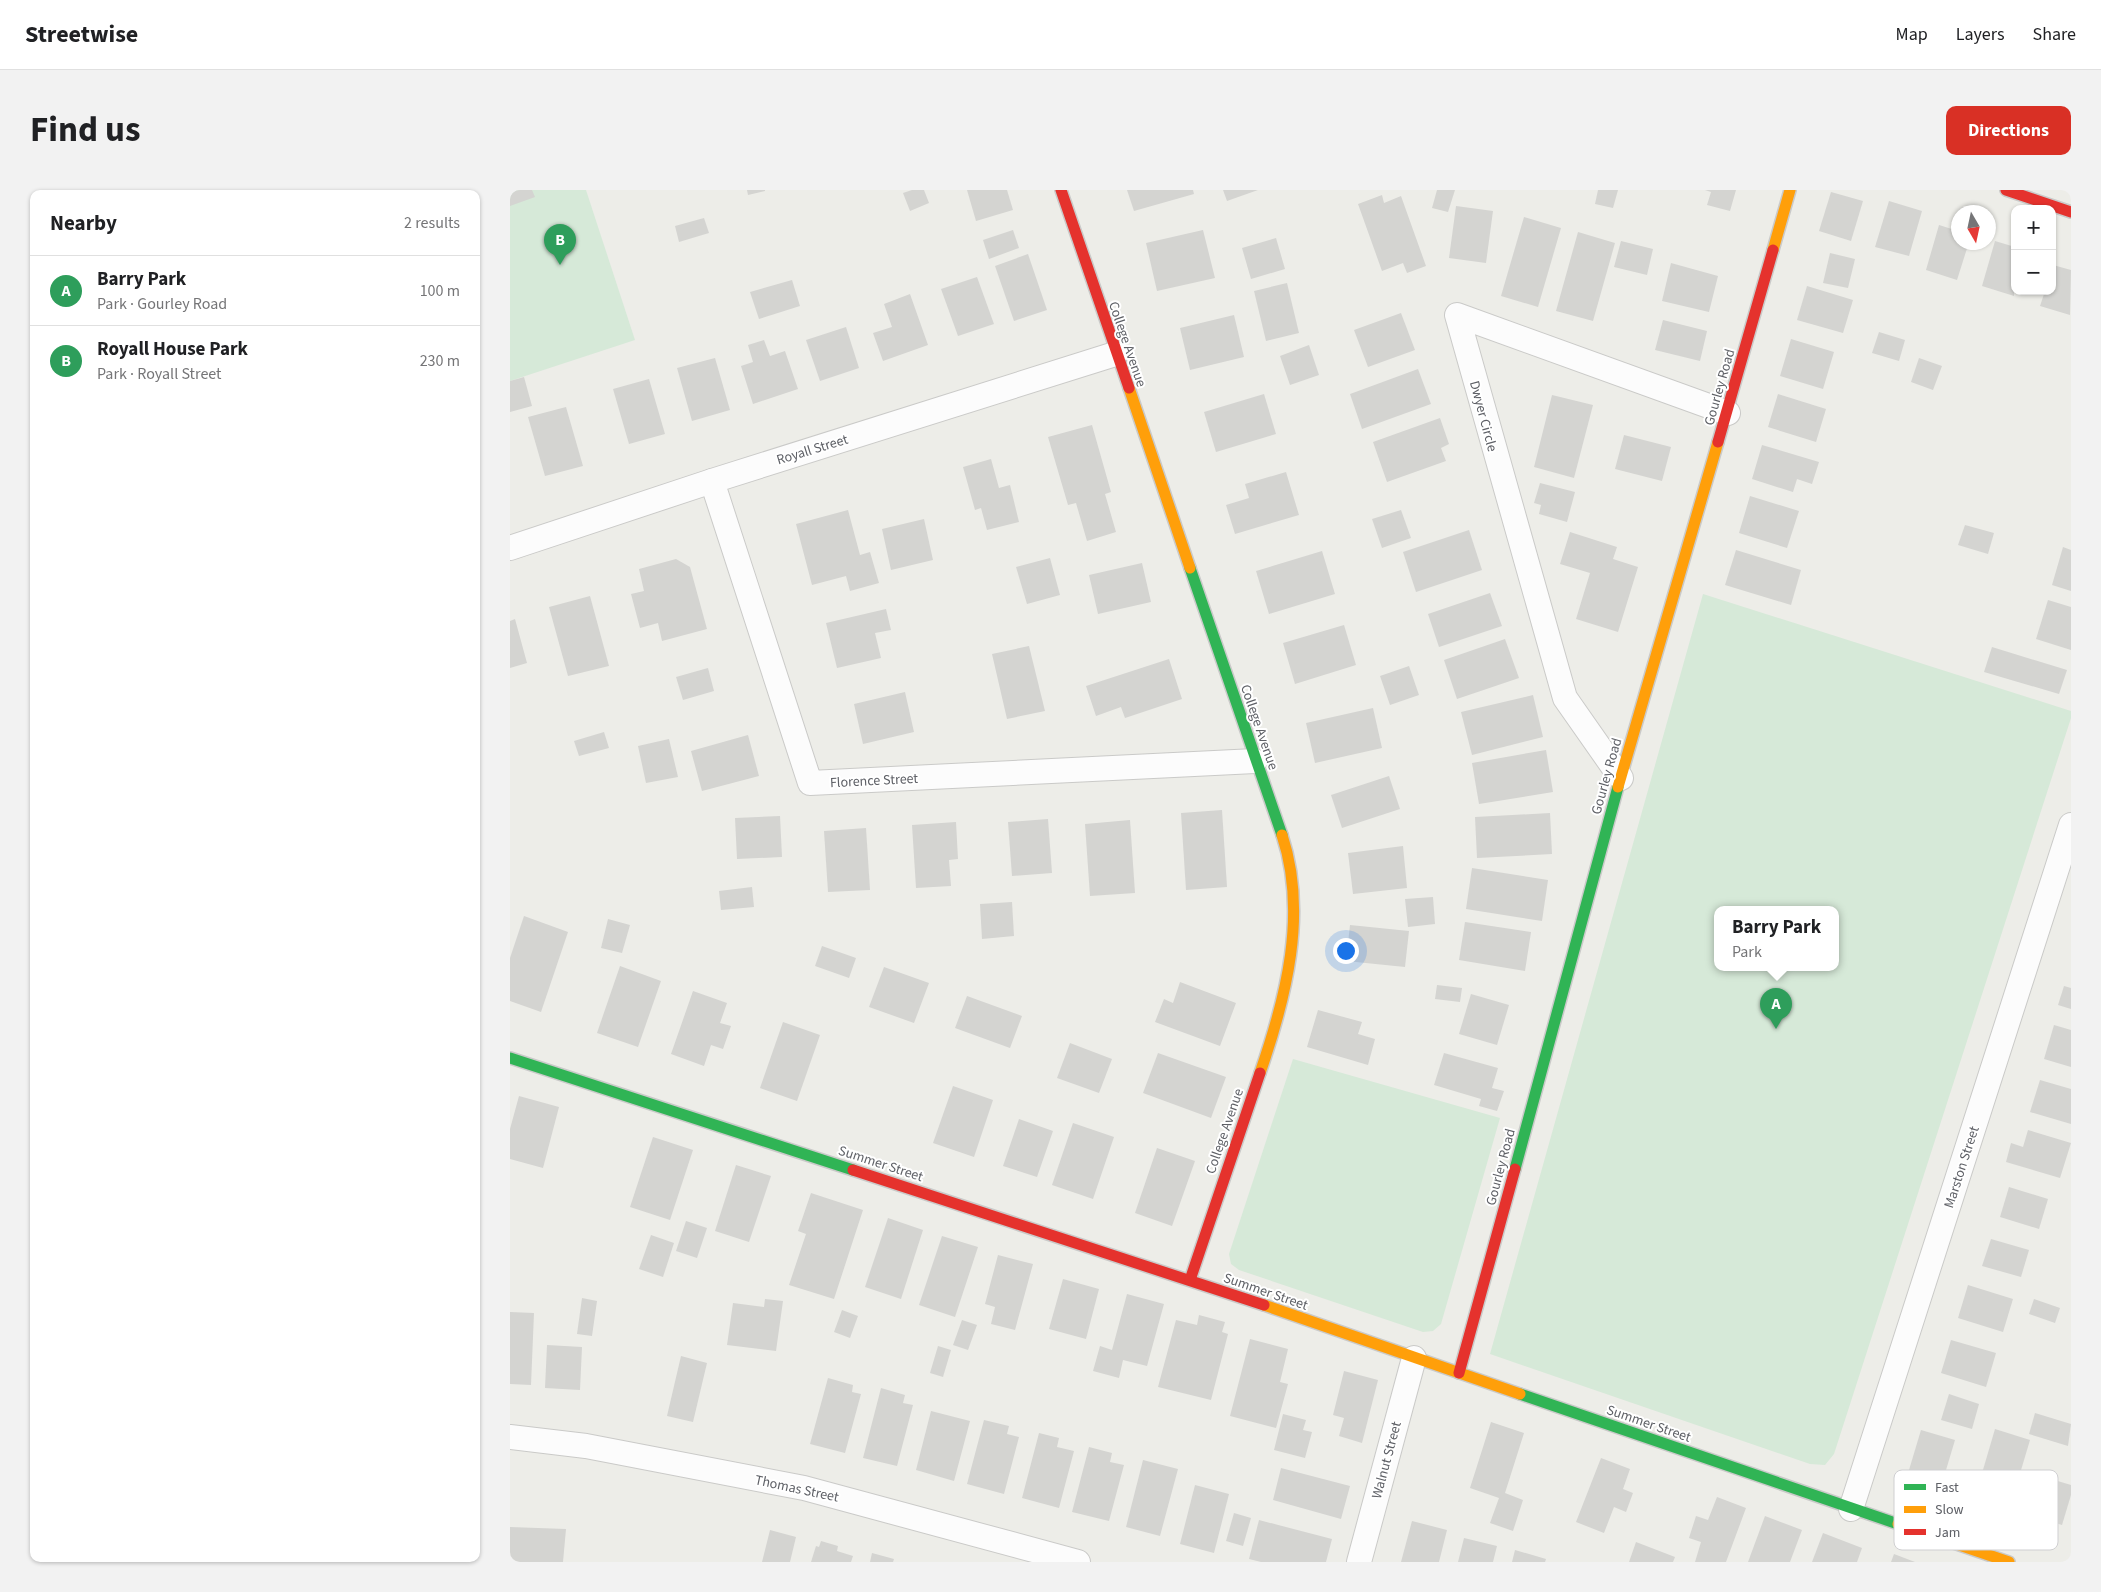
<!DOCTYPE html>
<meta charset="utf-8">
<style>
:root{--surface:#fff;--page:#f2f2f2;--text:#202124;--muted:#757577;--line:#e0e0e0;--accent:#d93025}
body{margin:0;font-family:"Source Sans 3",sans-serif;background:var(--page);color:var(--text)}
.controls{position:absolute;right:15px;top:15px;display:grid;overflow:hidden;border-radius:10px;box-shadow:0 1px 4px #0004}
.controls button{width:45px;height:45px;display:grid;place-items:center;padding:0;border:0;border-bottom:1px solid var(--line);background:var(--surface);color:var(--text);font:25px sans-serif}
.compass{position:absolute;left:1441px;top:15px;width:45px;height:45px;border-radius:50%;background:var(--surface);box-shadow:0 1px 4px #0004;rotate:171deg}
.you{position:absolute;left:835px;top:760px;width:18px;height:18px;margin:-12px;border:4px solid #fff;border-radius:50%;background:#1a73e8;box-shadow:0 0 0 8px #1a73e833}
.badge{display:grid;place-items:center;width:32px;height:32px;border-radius:50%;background:var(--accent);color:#fff;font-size:16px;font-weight:700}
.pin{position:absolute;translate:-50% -41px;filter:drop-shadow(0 1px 2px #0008)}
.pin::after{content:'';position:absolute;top:26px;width:18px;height:15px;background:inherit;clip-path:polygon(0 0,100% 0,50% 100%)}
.popup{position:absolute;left:1204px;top:716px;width:125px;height:65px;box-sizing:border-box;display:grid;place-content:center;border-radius:10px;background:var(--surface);filter:drop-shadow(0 1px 4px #0005);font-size:16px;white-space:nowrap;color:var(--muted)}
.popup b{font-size:19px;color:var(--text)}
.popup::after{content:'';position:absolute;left:50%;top:100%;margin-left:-10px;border:10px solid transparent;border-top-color:var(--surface)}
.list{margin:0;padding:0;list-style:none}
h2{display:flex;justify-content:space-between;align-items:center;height:65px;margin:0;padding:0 20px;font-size:21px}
h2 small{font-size:16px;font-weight:400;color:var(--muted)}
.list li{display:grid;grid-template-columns:32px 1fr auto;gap:15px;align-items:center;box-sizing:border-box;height:70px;padding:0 20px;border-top:1px solid var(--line)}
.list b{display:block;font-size:19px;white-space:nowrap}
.list p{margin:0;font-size:16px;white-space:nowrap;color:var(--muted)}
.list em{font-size:16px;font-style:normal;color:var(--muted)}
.map{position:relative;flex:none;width:1561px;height:1372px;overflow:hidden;border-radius:10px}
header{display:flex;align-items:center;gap:30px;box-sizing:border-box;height:70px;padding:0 25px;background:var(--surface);border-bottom:1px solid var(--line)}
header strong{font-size:24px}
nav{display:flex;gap:28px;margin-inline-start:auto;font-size:18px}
.intro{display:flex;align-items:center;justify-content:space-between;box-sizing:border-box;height:120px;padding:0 30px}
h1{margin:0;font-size:35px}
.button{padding:12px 22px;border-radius:10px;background:var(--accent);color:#fff;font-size:18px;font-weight:700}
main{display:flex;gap:30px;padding:0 30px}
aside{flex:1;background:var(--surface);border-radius:10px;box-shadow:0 1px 4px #0004}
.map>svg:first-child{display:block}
.green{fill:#d6e9d8;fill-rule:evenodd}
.building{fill:#d4d4d1}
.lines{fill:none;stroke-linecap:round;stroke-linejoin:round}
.street-casing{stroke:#cacac8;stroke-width:26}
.fast-casing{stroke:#cacac9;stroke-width:14}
.slow-casing{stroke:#cacac9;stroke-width:14}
.jam-casing{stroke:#cacac9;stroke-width:14}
.street{stroke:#fcfcfc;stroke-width:24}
.fast{stroke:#30b455;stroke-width:11}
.slow{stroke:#ff9f0a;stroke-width:11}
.jam{stroke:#e5322d;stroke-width:11}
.labels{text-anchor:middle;stroke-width:4;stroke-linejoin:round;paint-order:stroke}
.street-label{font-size:14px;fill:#5e6066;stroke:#fff}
.key{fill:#fff;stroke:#cfcfd1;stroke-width:1}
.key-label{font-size:14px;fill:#5e6066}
</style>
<header>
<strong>Streetwise</strong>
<nav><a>Map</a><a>Layers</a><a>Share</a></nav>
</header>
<div class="intro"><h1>Find us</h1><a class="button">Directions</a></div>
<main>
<aside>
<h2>Nearby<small>2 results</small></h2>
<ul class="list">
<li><span class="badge" style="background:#2e9e5b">A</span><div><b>Barry Park</b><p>Park · Gourley Road</p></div><em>100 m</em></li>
<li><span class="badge" style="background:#2e9e5b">B</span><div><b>Royall House Park</b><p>Park · Royall Street</p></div><em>230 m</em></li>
</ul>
</aside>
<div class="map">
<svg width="1561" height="1372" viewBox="0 0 1561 1372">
<rect width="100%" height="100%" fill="#edede8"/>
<g class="green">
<polygon points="0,0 76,0 125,150 0,191"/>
<path d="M 1193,404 L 1561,521 L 1561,528 L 1324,1264 L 1315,1275 L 1300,1274 L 980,1164 ZM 1207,720 L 1325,720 L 1325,778 L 1207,778 Z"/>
<polygon points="783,869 990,928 931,1134 923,1141 913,1142 729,1080 721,1074 719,1064"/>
</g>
<g class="building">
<polygon points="0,0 22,0 25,7 0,16"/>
<polygon points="237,0 255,0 255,1 238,5"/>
<polygon points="402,0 414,0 419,13 400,21 393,3"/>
<polygon points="457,0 497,0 503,20 466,31"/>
<polygon points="617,0 683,0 684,4 624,21"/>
<polygon points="713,0 748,0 717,11"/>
<polygon points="927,0 945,0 938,22 922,18"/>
<polygon points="1088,0 1108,0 1103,18 1085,14"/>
<polygon points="1195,0 1226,0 1220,21 1197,15 1201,2"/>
<polygon points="1321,2 1353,11 1341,51 1309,41"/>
<polygon points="872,5 874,13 891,6 916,76 897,83 893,73 872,81 848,14"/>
<polygon points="1379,11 1412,21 1399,66 1365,57"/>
<polygon points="946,16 983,21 976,73 939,68"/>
<polygon points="1014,27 1051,38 1028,117 991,106"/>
<polygon points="194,28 199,43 169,52 165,36"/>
<polygon points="1429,35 1448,41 1448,52 1459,52 1447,90 1416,80"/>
<polygon points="503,40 509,58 479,69 473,50"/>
<polygon points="693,40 705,88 647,101 636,53"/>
<polygon points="1068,42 1105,53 1083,131 1046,121"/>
<polygon points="766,48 775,79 741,89 732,58"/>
<polygon points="1111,51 1143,59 1137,85 1104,77"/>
<polygon points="1485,51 1505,57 1504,106 1472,96"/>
<polygon points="1320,63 1345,69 1338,98 1313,93"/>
<polygon points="518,64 537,120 504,131 485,76"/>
<polygon points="1161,73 1208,86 1199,122 1152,111"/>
<polygon points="1543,75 1561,80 1560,125 1530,116 1535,101 1542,101"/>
<polygon points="467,87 484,134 448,146 431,99"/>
<polygon points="282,90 290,116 249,129 240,102"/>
<polygon points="777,93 789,143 756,151 744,101"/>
<polygon points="1297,96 1343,110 1333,143 1287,130"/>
<polygon points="400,104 418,155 373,171 363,143 382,137 374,114"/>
<polygon points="891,123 905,160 858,177 844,140"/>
<polygon points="724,125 734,167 680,180 670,138"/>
<polygon points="1153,130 1197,141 1190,171 1145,160"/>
<polygon points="336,137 349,178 310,191 296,150"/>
<polygon points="1369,142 1395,150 1389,171 1362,163"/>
<polygon points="1281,149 1324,162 1313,199 1270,186"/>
<polygon points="254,150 260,166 275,161 288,199 243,214 231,176 243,172 238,155"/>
<polygon points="799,155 809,185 780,195 770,166"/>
<polygon points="205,168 220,220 182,231 167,178"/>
<polygon points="1409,168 1432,176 1423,200 1401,192"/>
<polygon points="908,179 921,214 852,239 840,204"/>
<polygon points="14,187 22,216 0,222 0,191"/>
<polygon points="139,189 155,244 119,254 103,199"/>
<polygon points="754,204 766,244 706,262 694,222"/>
<polygon points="1268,204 1316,219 1306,252 1258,237"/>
<polygon points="1042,205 1083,215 1064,288 1024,277"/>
<polygon points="56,217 73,276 35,286 18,227"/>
<polygon points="930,228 939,254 931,258 936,271 877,292 863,252"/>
<polygon points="582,235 601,302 595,304 606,342 577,351 566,313 558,315 538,247"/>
<polygon points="1114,245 1161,257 1152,291 1105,279"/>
<polygon points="1252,255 1309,272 1302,294 1287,289 1283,302 1242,289"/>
<polygon points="481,269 489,298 500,295 509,332 477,340 471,318 465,320 453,277"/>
<polygon points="776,282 789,325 725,344 716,315 739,308 735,294"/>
<polygon points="1030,293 1065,302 1057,332 1029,324 1031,315 1024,313"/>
<polygon points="1240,306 1289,321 1277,358 1229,343"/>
<polygon points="338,320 350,365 360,362 369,393 340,401 336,386 302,395 286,334"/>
<polygon points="891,320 901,348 872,358 862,329"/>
<polygon points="414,329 423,370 381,380 372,339"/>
<polygon points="1455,335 1484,343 1478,364 1448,355"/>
<polygon points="959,340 972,380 906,402 893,362"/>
<polygon points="1060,342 1107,357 1103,369 1128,377 1108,442 1066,429 1080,383 1050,374"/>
<polygon points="1553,357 1561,360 1561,401 1542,395"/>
<polygon points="1226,360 1291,380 1281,415 1215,395"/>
<polygon points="812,361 825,404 759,424 746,381"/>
<polygon points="540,368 550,405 517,414 506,377"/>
<polygon points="166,369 180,377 197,439 152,451 148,433 130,438 121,404 134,401 129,379"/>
<polygon points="632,373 641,412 588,424 579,385"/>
<polygon points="980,403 992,436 929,457 918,424"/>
<polygon points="80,406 99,476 58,486 39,417"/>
<polygon points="1538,410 1561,417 1561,460 1526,449"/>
<polygon points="376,419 381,440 365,443 371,468 327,478 316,433"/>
<polygon points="5,429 17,473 0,478 0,431"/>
<polygon points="834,435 846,475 785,494 773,453"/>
<polygon points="995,449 1009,488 947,509 934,470"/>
<polygon points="519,456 535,521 497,529 482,464"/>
<polygon points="1482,457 1557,480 1549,504 1474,482"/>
<polygon points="659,469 672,509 615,528 611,517 586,526 576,496"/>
<polygon points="899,476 909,505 880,515 870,486"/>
<polygon points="198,478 204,501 173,510 166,487"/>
<polygon points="395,502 404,542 353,554 344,514"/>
<polygon points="1023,505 1033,547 962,565 951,522"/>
<polygon points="863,518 872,558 805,573 796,533"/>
<polygon points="94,542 99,558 69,566 64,551"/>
<polygon points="238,545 249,586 192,601 181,561"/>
<polygon points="159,549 168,587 136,593 128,556"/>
<polygon points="1036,560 1043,602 969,614 962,573"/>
<polygon points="879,586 890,619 832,638 821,605"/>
<polygon points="712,620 717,697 676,700 671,623"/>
<polygon points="1040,623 1042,664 967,668 965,627"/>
<polygon points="270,626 272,667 227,669 225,628"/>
<polygon points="538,629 542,683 502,686 498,632"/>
<polygon points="620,630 625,703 580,706 575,634"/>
<polygon points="446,632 448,669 439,670 441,696 406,698 402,635"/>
<polygon points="356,638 360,700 318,702 314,641"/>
<polygon points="893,656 897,698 843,704 838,663"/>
<polygon points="962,678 1038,690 1032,731 956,719"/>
<polygon points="242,697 244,717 211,720 209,701"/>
<polygon points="923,707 925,734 898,737 895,709"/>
<polygon points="502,712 504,746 472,749 470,714"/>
<polygon points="14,726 58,742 31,822 0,811 0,768"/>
<polygon points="98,729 120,735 112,763 91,758"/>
<polygon points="955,732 1021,742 1015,781 949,770"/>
<polygon points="840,735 899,741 895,777 836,771"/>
<polygon points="312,756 346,768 339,788 305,776"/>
<polygon points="110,776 151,791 128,857 87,843"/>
<polygon points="374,777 419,793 404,833 359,817"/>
<polygon points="670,792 726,813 710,856 645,832 654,809 663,813"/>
<polygon points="927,795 952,798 950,812 925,809"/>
<polygon points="1554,796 1561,798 1561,819 1548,815"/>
<polygon points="183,801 217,813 210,833 221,836 213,859 201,855 194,876 161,864"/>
<polygon points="961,804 999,815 987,855 949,844"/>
<polygon points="457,806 512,826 500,858 445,838"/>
<polygon points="808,820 852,832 848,844 865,849 858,875 797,857"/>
<polygon points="273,832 310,845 287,911 250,898"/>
<polygon points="1544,835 1561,840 1561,877 1534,869"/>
<polygon points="560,853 602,869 589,903 547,888"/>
<polygon points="648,863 716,887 701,928 633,903"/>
<polygon points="934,863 988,878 982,898 994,901 987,921 969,916 971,909 924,895"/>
<polygon points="1530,890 1561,899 1561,934 1520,922"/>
<polygon points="443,896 483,910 464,967 423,953"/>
<polygon points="9,906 49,917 33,978 0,969 0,939"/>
<polygon points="509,929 543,941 527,987 493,976"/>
<polygon points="563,933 604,947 583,1009 542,995"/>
<polygon points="1518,940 1561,953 1550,988 1496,972 1501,953 1513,957"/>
<polygon points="143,947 183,960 160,1030 120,1017"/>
<polygon points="647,958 685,971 662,1036 625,1023"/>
<polygon points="226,975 261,986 239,1052 205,1041"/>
<polygon points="1499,997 1538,1009 1529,1039 1490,1027"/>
<polygon points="301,1003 353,1020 324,1109 279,1095 296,1044 288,1041"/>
<polygon points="378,1028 413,1040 391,1109 355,1097"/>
<polygon points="176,1031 197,1038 187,1068 166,1061"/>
<polygon points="141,1045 164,1053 153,1087 129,1079"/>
<polygon points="432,1046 468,1057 445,1127 409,1115"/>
<polygon points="1481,1049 1519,1060 1511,1087 1472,1076"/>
<polygon points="488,1065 523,1074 505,1140 481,1134 485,1117 475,1114"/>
<polygon points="553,1089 589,1099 576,1149 539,1139"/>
<polygon points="1458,1095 1503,1109 1493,1142 1448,1128"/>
<polygon points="617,1104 654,1114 637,1176 613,1170 609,1188 583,1181 590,1156 602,1160"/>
<polygon points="72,1108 87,1111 82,1146 67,1144"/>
<polygon points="255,1109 273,1111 266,1161 217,1155 223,1113 254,1117"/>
<polygon points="1524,1109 1550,1118 1545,1133 1519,1124"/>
<polygon points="332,1120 348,1126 340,1148 324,1142"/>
<polygon points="0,1122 24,1123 21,1195 0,1194"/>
<polygon points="689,1125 715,1132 712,1142 718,1144 701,1210 648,1197 666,1130 687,1135"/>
<polygon points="452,1130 467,1135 458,1160 443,1155"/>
<polygon points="740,1149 778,1159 770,1192 778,1194 766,1238 720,1226"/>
<polygon points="1441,1150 1486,1163 1476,1197 1431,1183"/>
<polygon points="37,1155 72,1157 70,1200 35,1198"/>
<polygon points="428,1156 441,1160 433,1187 420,1183"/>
<polygon points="171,1166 197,1173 183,1232 157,1226"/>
<polygon points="834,1181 868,1190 852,1253 829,1246 834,1228 823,1225"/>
<polygon points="318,1188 343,1195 342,1202 351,1204 335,1263 300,1254"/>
<polygon points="371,1198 395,1205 393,1213 403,1215 387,1276 353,1268"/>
<polygon points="1439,1204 1469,1214 1462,1239 1431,1230"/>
<polygon points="421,1221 460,1231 444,1291 406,1280"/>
<polygon points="1525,1223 1561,1234 1558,1256 1519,1244"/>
<polygon points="773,1224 796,1230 793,1240 802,1242 795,1268 764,1260"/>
<polygon points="474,1230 499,1236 497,1244 509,1247 494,1304 457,1294"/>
<polygon points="981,1232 1014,1243 995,1303 1013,1310 1003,1341 980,1333 989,1308 960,1298"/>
<polygon points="1485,1239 1520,1250 1500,1317 1465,1307"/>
<polygon points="1411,1240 1445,1250 1430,1300 1396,1290"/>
<polygon points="529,1243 549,1248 547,1257 564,1261 549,1318 512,1308"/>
<polygon points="579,1257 602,1263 600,1272 614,1275 599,1331 562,1322"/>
<polygon points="1091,1268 1120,1279 1113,1299 1123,1303 1116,1322 1104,1317 1094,1343 1066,1332"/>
<polygon points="633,1270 668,1279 650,1346 616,1337"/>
<polygon points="771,1278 840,1296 831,1329 763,1310"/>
<polygon points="1531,1286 1561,1295 1561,1305 1552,1335 1519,1325"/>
<polygon points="685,1295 719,1304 704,1363 670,1354"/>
<polygon points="1207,1307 1236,1318 1216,1372 1185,1372 1191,1352 1179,1348 1186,1326 1198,1330"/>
<polygon points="724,1323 741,1328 733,1356 716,1351"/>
<polygon points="1255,1326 1292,1340 1280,1372 1238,1372"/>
<polygon points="749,1330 822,1349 816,1372 751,1372 739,1369"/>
<polygon points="902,1331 937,1340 929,1372 891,1372"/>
<polygon points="0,1337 56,1339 53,1372 0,1372"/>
<polygon points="260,1340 286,1347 280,1372 252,1372"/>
<polygon points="1313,1343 1352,1358 1347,1372 1302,1372"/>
<polygon points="954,1348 987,1356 983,1372 948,1372"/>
<polygon points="311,1351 328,1356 327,1361 343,1366 341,1372 301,1372 306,1356 309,1357"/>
<polygon points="1126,1352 1165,1367 1163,1372 1119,1372"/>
<polygon points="1005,1360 1036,1369 1035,1372 1002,1372"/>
<polygon points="362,1363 384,1369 383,1372 360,1372"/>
<polygon points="1384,1364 1405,1372 1381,1372"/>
</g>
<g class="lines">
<defs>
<g id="street">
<polyline points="202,291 300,593 745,571"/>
<polyline points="0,358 202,291 605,164"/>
<polyline points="1111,588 1055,508 947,125 1218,223"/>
<polyline points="0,1247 76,1256 294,1298 568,1372"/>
<polyline points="1341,1319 1561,635"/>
<polyline points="849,1372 904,1168"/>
</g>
<g id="fast">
<polyline points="680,378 772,645"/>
<polyline points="0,868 343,980"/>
<polyline points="1005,979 1108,597"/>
<polyline points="1010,1204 1388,1334"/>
</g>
<g id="slow">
<polyline points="1263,60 1280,0"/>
<polyline points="619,198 680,378"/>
<polyline points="1108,597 1208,252"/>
<path d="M 750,883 C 776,808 798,723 772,645"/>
<polyline points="754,1115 1010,1204"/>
<polyline points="1388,1334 1499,1372"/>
</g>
<g id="jam">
<polyline points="551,0 619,198"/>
<polyline points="1496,0 1561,22"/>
<polyline points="1208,252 1263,60"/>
<polyline points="343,980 754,1115"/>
<polyline points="680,1090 750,883"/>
<polyline points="949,1183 1005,979"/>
</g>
</defs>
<use href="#street" class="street-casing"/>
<use href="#fast" class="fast-casing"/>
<use href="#slow" class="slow-casing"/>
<use href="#jam" class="jam-casing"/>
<use href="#street" class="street"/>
<use href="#fast" class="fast"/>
<use href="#slow" class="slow"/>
<use href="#jam" class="jam"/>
</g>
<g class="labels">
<g class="street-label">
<text transform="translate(618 154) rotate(71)" y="5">College Avenue</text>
<text transform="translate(1209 197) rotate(-74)" y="5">Gourley Road</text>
<text transform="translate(974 226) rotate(75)" y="5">Dwyer Circle</text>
<text transform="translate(302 259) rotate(-17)" y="5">Royall Street</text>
<text transform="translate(750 537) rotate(71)" y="5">College Avenue</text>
<text transform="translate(1096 586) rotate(-74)" y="5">Gourley Road</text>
<text transform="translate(364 590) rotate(-3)" y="5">Florence Street</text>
<text transform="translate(714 941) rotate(-71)" y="5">College Avenue</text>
<text transform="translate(371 973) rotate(18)" y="5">Summer Street</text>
<text transform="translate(990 977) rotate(-75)" y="5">Gourley Road</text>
<text transform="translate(1451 977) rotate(-72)" y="5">Marston Street</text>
<text transform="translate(756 1101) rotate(19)" y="5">Summer Street</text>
<text transform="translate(1139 1233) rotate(19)" y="5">Summer Street</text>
<text transform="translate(876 1270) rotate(-75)" y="5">Walnut Street</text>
<text transform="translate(287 1298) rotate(12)" y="5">Thomas Street</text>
</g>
</g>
<rect x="1384" y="1280" width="164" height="80" rx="8" class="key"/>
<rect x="1394" y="1294" width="22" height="6" fill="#30b455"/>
<rect x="1394" y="1316" width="22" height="7" fill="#ff9f0a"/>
<rect x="1394" y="1339" width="22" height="6" fill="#e5322d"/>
<g class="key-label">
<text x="1425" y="1302">Fast</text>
<text x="1425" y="1324">Slow</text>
<text x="1425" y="1347">Jam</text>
</g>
</svg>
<div class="controls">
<button>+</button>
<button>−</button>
</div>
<svg class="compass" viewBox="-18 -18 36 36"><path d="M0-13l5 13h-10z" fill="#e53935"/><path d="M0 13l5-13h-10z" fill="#757577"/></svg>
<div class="you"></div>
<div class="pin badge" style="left:1266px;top:839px;background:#2e9e5b">A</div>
<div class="popup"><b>Barry Park</b>Park</div>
<div class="pin badge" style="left:50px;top:75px;background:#2e9e5b">B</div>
</div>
</main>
